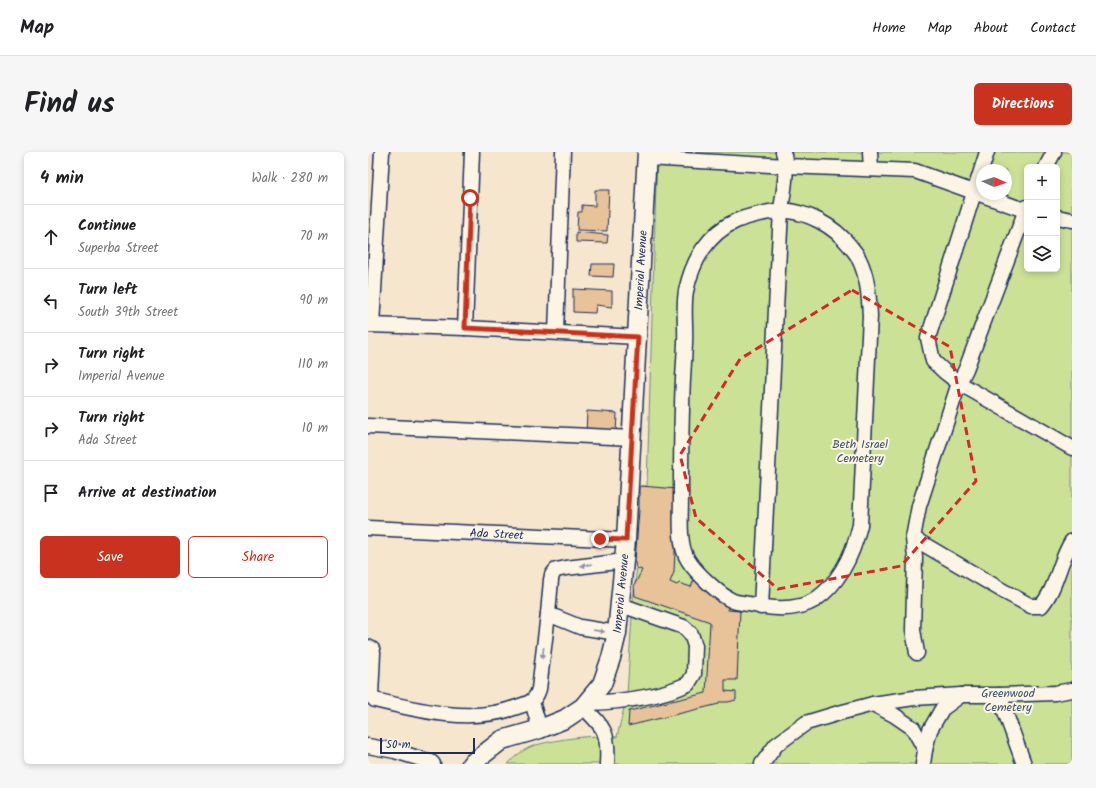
<!DOCTYPE html>
<meta charset="utf-8">
<style>
:root{--surface:#fff;--page:#f6f6f6;--text:#202124;--muted:#757577;--line:#e0e0e0;--accent:#c8321e}
body{margin:0;font-family:Kalam,sans-serif;background:var(--page);color:var(--text)}
.controls{position:absolute;right:12px;top:12px;display:grid;overflow:hidden;border-radius:6px;box-shadow:0 2px 6px #0003}
.controls button{width:36px;height:36px;display:grid;place-items:center;padding:0;border:0;border-bottom:1px solid var(--line);background:var(--surface);color:var(--text);font:20px sans-serif}
.compass{position:absolute;left:608px;top:12px;width:36px;height:36px;border-radius:50%;background:var(--surface);box-shadow:0 2px 6px #0003;rotate:93deg}
.scale{position:absolute;left:12px;bottom:10px;width:95px;box-sizing:border-box;padding-left:4px;border:2px solid #1b2f5e;border-top:0;font-size:11px;line-height:14px;white-space:nowrap;color:#1b2f5e;-webkit-text-stroke:3px #fcf5e5;paint-order:stroke}
.stop{position:absolute;width:12px;height:12px;margin:-9px;border:3px solid #c8321e;border-radius:50%;background:#fff}
.stop.end{background:#c8321e;border-color:#fff;box-shadow:0 1px 4px #0008}
.list{margin:0;padding:0;list-style:none}
h2{display:flex;justify-content:space-between;align-items:center;height:52px;margin:0;padding:0 16px;font-size:17px}
h2 small{font-size:13px;font-weight:400;color:var(--muted)}
.list li{display:grid;grid-template-columns:26px 1fr auto;gap:12px;align-items:center;box-sizing:border-box;height:64px;padding:0 16px;border-top:1px solid var(--line)}
.list b{display:block;font-size:15px;white-space:nowrap}
.list p{margin:0;font-size:13px;white-space:nowrap;color:var(--muted)}
.list em{font-size:13px;font-style:normal;color:var(--muted)}
.actions{display:flex;gap:8px;padding:12px 16px}
.actions a{flex:1;padding:9px 0;border:1px solid var(--accent);border-radius:6px;text-align:center;font-size:14px;color:var(--accent)}
.actions .main{background:var(--accent);color:#fff}
.icon{flex:none;width:22px;height:22px;fill:none;stroke:currentColor;stroke-width:2;stroke-linecap:round;stroke-linejoin:round}
.map{position:relative;flex:none;width:704px;height:612px;overflow:hidden;border-radius:6px}
header{display:flex;align-items:center;gap:24px;box-sizing:border-box;height:56px;padding:0 20px;background:var(--surface);border-bottom:1px solid var(--line)}
header strong{font-size:19px}
nav{display:flex;gap:22px;margin-inline-start:auto;font-size:14px}
.intro{display:flex;align-items:center;justify-content:space-between;box-sizing:border-box;height:96px;padding:0 24px}
h1{margin:0;font-size:28px}
.button{padding:10px 18px;border-radius:6px;background:var(--accent);color:#fff;font-size:14px;font-weight:700}
main{display:flex;gap:24px;padding:0 24px}
aside{flex:1;background:var(--surface);border-radius:6px;box-shadow:0 2px 6px #0003}
.map>svg:first-child{display:block}
.green{fill:#cbe196;stroke:#73887a;fill-rule:evenodd}
.building{fill:#e8c299;stroke:#1b2f5e}
.lines{fill:none;stroke-linecap:round;stroke-linejoin:round}
.minor-casing{stroke:#1b2f5e;stroke-width:17}
.major-casing{stroke:#1b2f5e;stroke-width:21}
.minor{stroke:#fcf5e5;stroke-width:14}
.major{stroke:#fcf5e5;stroke-width:18}
.oneway{fill:#8c92a2}
.route{stroke:#c8321e;stroke-width:5}
.marked{fill:none;stroke:#d62828;stroke-width:3;stroke-dasharray:8 5;stroke-linejoin:round}
.labels{text-anchor:middle;stroke-width:4;stroke-linejoin:round;paint-order:stroke}
.street-label{font-size:12px;fill:#1b2f5e;stroke:#fcf5e5}
.park-label{font-size:12px;fill:#3e5369;stroke:#fcf5e5}
</style>
<header>
<strong>Map</strong>
<nav><a>Home</a><a>Map</a><a>About</a><a>Contact</a></nav>
</header>
<div class="intro"><h1>Find us</h1><a class="button">Directions</a></div>
<main>
<aside>
<h2>4 min<small>Walk · 280 m</small></h2>
<ul class="list">
<li><svg class="icon" aria-label="ahead" viewBox="0 0 24 24"><path d="M12 20V5M6 11l6-6 6 6"/></svg><div><b>Continue</b><p>Superba Street</p></div><em>70 m</em></li>
<li><svg class="icon" aria-label="left" viewBox="0 0 24 24"><path d="M17 20v-9H6M10 6l-5 5 5 5"/></svg><div><b>Turn left</b><p>South 39th Street</p></div><em>90 m</em></li>
<li><svg class="icon" aria-label="right" viewBox="0 0 24 24"><path d="M7 20v-9h11M14 6l5 5-5 5"/></svg><div><b>Turn right</b><p>Imperial Avenue</p></div><em>110 m</em></li>
<li><svg class="icon" aria-label="right" viewBox="0 0 24 24"><path d="M7 20v-9h11M14 6l5 5-5 5"/></svg><div><b>Turn right</b><p>Ada Street</p></div><em>10 m</em></li>
<li><svg class="icon" aria-label="arrive" viewBox="0 0 24 24"><path d="M6 21V4h12l-3 4 3 4H6"/></svg><div><b>Arrive at destination</b></div></li>
</ul>
<div class="actions"><a class="main">Save</a><a>Share</a></div>
</aside>
<div class="map">
<svg width="704" height="612" viewBox="0 0 704 612">
<rect width="100%" height="100%" fill="#f6e6ce"/>
<filter id="ink" filterUnits="userSpaceOnUse"><feTurbulence type="fractalNoise" baseFrequency=".025" numOctaves="2"/><feDisplacementMap in="SourceGraphic" scale="8" xChannelSelector="R" yChannelSelector="G"/><feConvolveMatrix kernelMatrix="1 2 1 2 8 2 1 2 1" color-interpolation-filters="sRGB"/></filter>
<g filter="url(#ink)">
<path class="green" d="M 289,0 L 704,0 L 704,612 L 140,612 C 147,604 157,596 168,593 C 190,587 227,582 249,585 L 259,543 L 265,448 L 269,414 L 273,334 L 279,334 ZM 659,15 L 689,15 L 689,117 L 659,117 ZM 614,18 L 638,18 L 638,42 L 614,42 Z"/>
<g class="building">
<polygon points="227,38 241,38 239,79 209,78 210,60 214,60 214,53 227,54"/>
<polygon points="208,80 240,83 239,91 208,90"/>
<polygon points="224,112 246,112 245,125 223,124"/>
<polygon points="205,137 244,139 244,155 228,153 227,161 205,160"/>
<polygon points="219,259 249,261 248,283 218,282"/>
<polygon points="272,334 310,337 306,420 302,430 309,433 311,431 323,435 327,425 360,447 360,458 372,459 369,528 357,528 357,539 368,540 368,548 360,550 351,550 351,552 260,574 261,559 338,541 342,470 267,444 266,434 274,418 268,416 267,410 271,359 271,344 272,344"/>
</g>
<g class="lines">
<defs>
<g id="minor">
<polyline points="502,0 503,17"/>
<polyline points="619,0 560,186 565,209 578,221 591,231 704,296"/>
<polyline points="279,6 418,14 547,19 659,59"/>
<polyline points="678,15 686,0"/>
<path d="M 413,58 C 440,60 465,73 482,94 C 485,98 489,102 491,107 C 500,125 501,145 502,164 L 492,373 C 485,402 473,430 447,448 C 427,460 402,457 381,452 C 376,451 370,451 365,449 C 353,444 327,420 320,408 C 310,393 313,363 313,345 C 313,316 313,287 314,258 C 314,236 316,213 317,191 C 318,174 315,156 318,139 C 321,125 327,109 335,97 C 356,67 379,64 413,58 Z"/>
<polyline points="689,65 704,68"/>
<polyline points="0,173 97,176 270,185"/>
<polyline points="4,173 14,0"/>
<polyline points="97,176 104,0"/>
<polyline points="188,180 195,0"/>
<polyline points="0,274 265,286"/>
<path id="s1" d="M 0,376 L 258,388"/>
<path d="M 545,386 L 637,440 L 663,454 L 673,454 C 689,436 691,409 704,389"/>
<path d="M 393,455 L 413,58 C 415,42 421,16 415,0"/>
<polyline points="249,481 212,475 180,462 183,428 184,423 188,418 198,416 257,409"/>
<path d="M 0,495 L 4,497 L 5,501 L 3,544 L 7,548 C 53,559 103,572 149,555 C 161,551 167,550 171,537 L 180,462"/>
<polyline points="549,501 545,478 547,406 545,386 551,354 591,231 598,217 659,55"/>
<polyline points="631,543 656,612"/>
<polyline points="164,550 172,577"/>
<path d="M 218,551 C 252,550 289,546 320,532 L 326,522 L 327,494 L 323,482 L 316,475 L 253,453"/>
<polyline points="505,552 526,563 545,576 557,598 555,612"/>
<path d="M 215,555 C 237,576 241,581 239,612"/>
<polyline points="0,594 27,599 63,610 65,612"/>
<polyline points="557,598 562,578 574,557 593,543"/>
<polyline points="394,612 408,593 438,571 471,561 505,552 546,546 593,543 631,543 687,541 704,538"/>
</g>
<g id="major">
<path id="s2" d="M 103,612 L 134,588 L 172,577 L 197,567 L 215,555 L 234,532 L 243,506 L 249,481 L 258,388 L 279,0"/>
</g>
</defs>
<use href="#minor" class="minor-casing"/>
<use href="#major" class="major-casing"/>
<use href="#minor" class="minor"/>
<use href="#major" class="major"/>
</g>
<defs><path id="oneway-solid" d="M-6-.8H1V-3.2L6.5 0L1 3.2V.8H-6Z"/></defs>
<g class="oneway">
<use href="#oneway-solid" transform="translate(218 413) rotate(173)"/>
<use href="#oneway-solid" transform="translate(231 479) rotate(8)"/>
<use href="#oneway-solid" transform="translate(175 501) rotate(97)"/>
</g>
</g>
<g class="lines" filter="url(#ink)">
<polyline class="route" points="102,46 97,176 270,185 258,388 232,387"/>
</g>
<path class="marked" d="M 484,138 L 582,195 L 608,329 L 533,414 L 410,437 L 328,366 L 312,303 L 372,207 Z"/>
<g class="labels">
<g class="street-label">
<text dy="4" stroke="none"><textPath href="#s2" startOffset="574">Imperial Avenue</textPath></text>
<text dy="4" stroke="none"><textPath href="#s1" startOffset="129">Ada Street</textPath></text>
<text dy="4" stroke="none"><textPath href="#s2" startOffset="250">Imperial Avenue</textPath></text>
</g>
<g class="park-label">
<text x="492" y="296">Beth Israel<tspan x="492" dy="14">Cemetery</tspan></text>
<text x="640" y="545">Greenwood<tspan x="640" dy="14">Cemetery</tspan></text>
</g>
</g>
</svg>
<div class="controls">
<button>+</button>
<button>−</button>
<button><svg class="icon" aria-label="layers" viewBox="0 0 24 24"><path d="M12 4l9 5-9 5-9-5zM3 14l9 5 9-5"/></svg></button>
</div>
<svg class="compass" viewBox="-18 -18 36 36"><path d="M0-13l5 13h-10z" fill="#e53935"/><path d="M0 13l5-13h-10z" fill="#757577"/></svg>
<div class="scale">50 m</div>
<div class="stop" style="left:102px;top:46px"></div>
<div class="stop end" style="left:232px;top:387px"></div>
</div>
</main>
